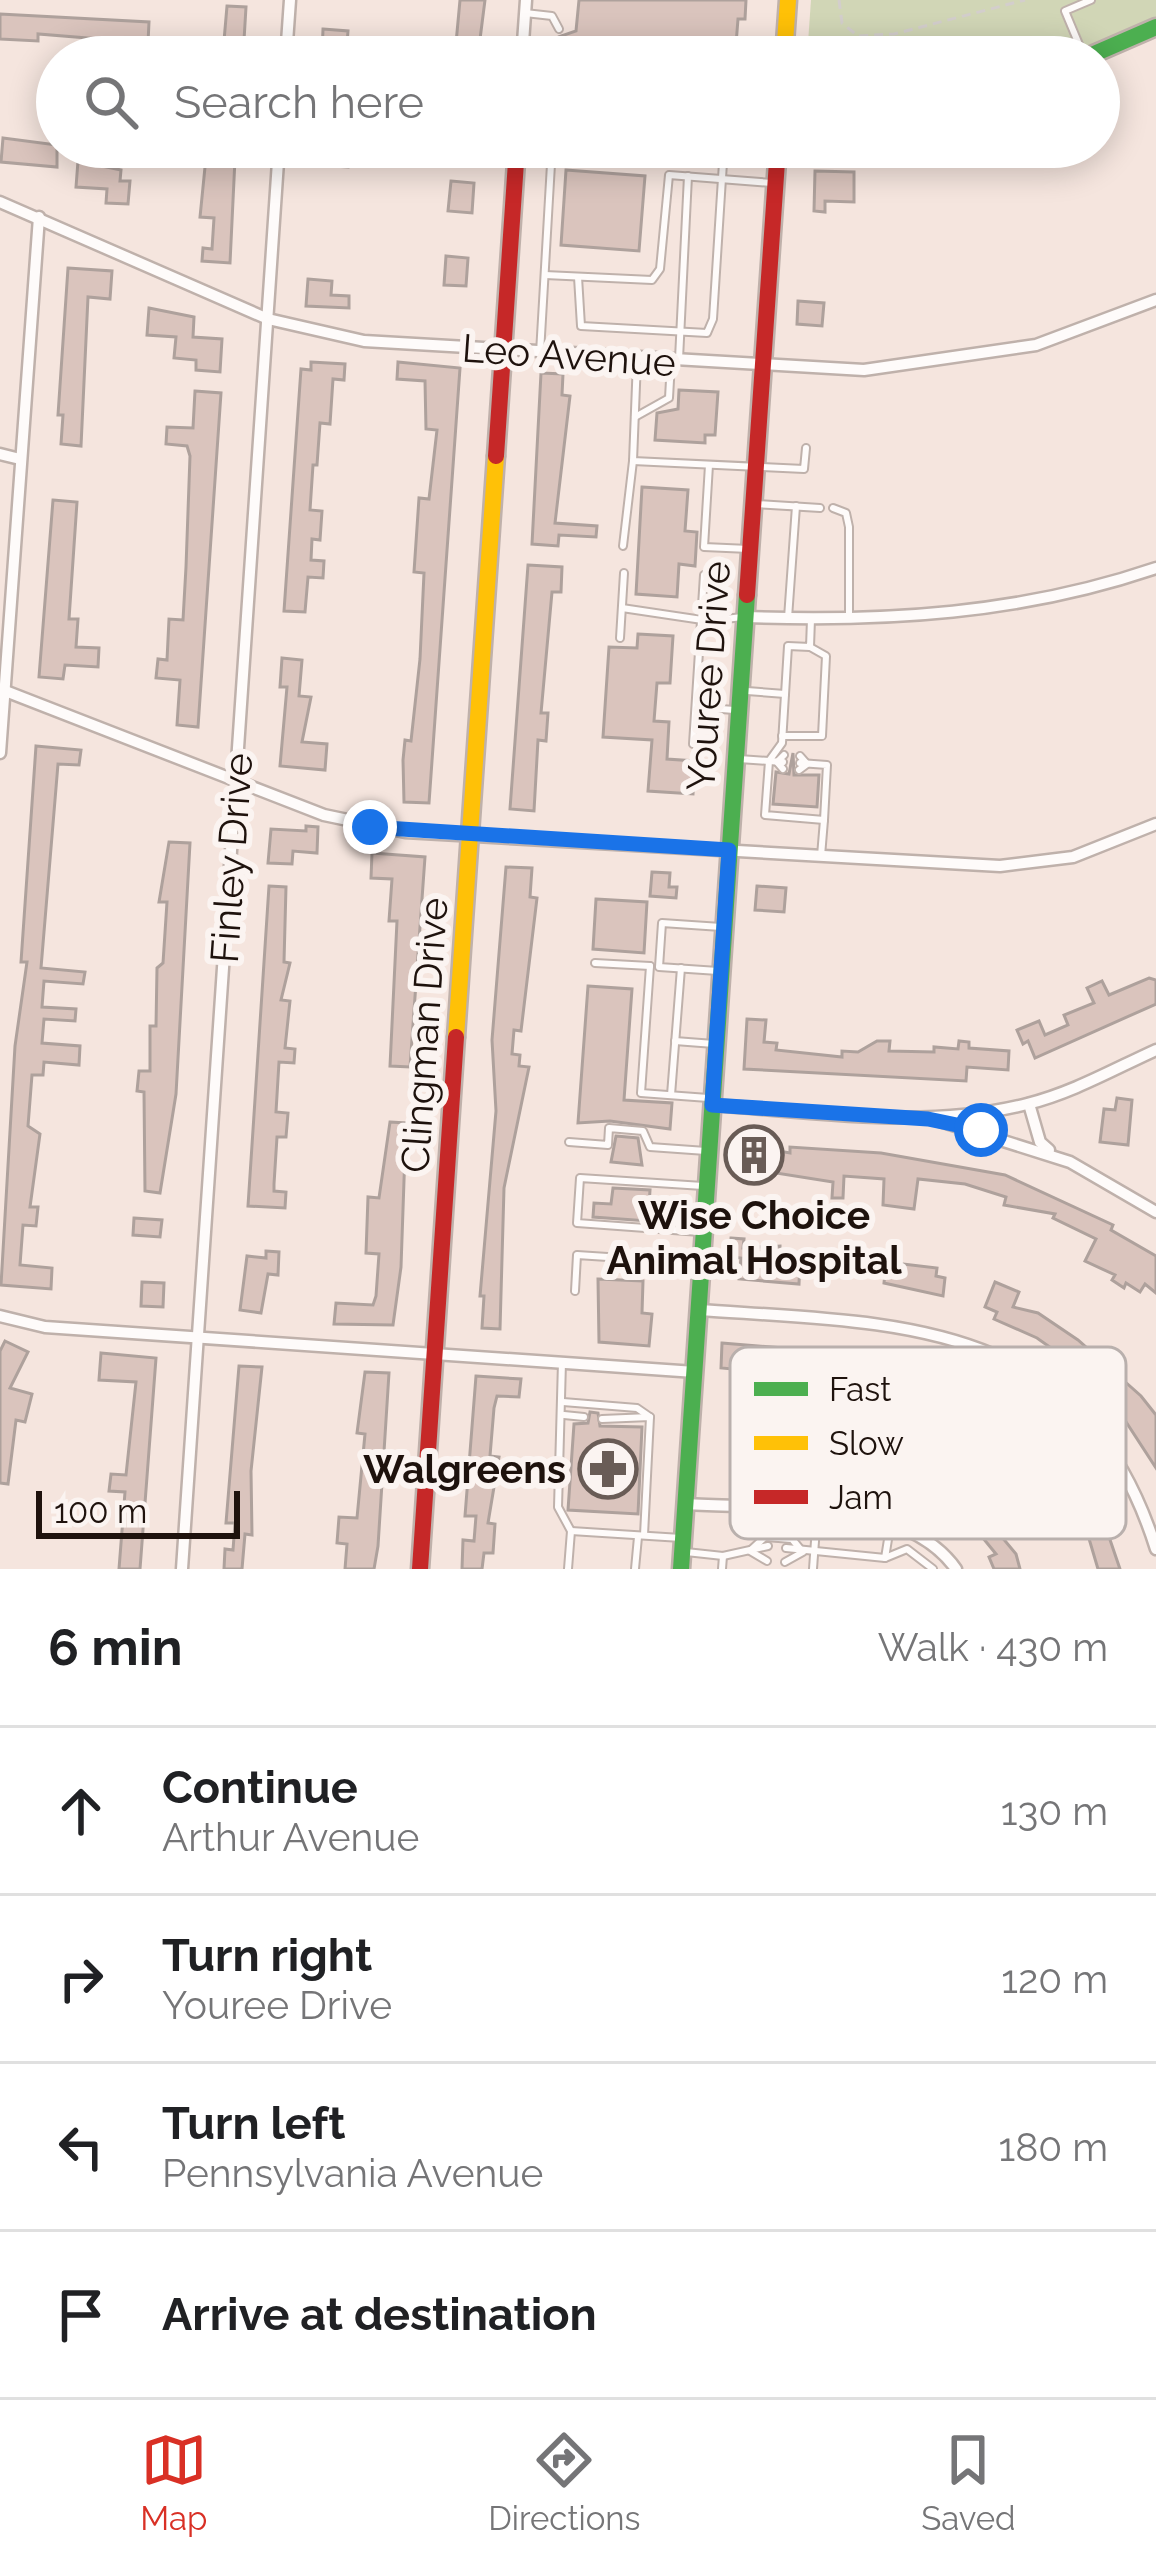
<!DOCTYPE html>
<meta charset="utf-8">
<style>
:root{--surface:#fff;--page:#f2f2f2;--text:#202124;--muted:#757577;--line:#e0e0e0;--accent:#d93025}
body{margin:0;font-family:Raleway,sans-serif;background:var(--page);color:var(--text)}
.scale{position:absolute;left:36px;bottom:30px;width:204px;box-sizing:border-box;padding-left:12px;border:6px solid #1e120d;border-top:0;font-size:33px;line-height:42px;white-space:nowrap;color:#1e120d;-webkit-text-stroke:9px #fbf4f1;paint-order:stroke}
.stop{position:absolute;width:36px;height:36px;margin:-27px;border:9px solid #1a73e8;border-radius:50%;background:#fff}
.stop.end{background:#1a73e8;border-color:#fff;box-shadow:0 3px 12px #0008}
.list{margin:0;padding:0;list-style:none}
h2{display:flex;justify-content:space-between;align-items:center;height:156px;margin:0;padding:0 48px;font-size:51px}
h2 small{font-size:39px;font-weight:400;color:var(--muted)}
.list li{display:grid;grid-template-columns:78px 1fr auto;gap:36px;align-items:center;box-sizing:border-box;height:168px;padding:0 48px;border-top:3px solid var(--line)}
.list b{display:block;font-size:45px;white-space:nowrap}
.list p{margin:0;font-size:39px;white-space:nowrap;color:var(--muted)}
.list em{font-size:39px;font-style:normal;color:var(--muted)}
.icon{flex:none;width:66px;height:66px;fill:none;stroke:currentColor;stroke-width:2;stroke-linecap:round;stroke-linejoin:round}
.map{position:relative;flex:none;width:1156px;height:1569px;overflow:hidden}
.search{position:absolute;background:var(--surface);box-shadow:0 6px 30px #0003;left:36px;right:36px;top:36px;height:132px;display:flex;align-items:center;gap:30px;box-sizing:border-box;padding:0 42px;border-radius:66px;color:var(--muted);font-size:45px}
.sheet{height:828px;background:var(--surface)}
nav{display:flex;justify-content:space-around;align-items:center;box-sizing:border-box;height:168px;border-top:3px solid var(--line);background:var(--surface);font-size:33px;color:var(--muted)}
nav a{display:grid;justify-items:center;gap:6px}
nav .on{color:var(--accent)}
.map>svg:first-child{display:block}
.green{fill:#d1d6b6}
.building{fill:#dac4bd;stroke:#aea19c;stroke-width:3}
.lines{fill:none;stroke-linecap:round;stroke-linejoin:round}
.lane-casing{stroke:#bfb1ab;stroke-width:10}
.street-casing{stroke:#bfb1ab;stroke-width:15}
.fast-casing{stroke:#bfb1ab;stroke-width:21}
.slow-casing{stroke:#bfb1ab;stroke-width:21}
.jam-casing{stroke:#bfb1ab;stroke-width:21}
.path{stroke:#d3cecc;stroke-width:3;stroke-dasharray:9 6;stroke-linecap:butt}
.lane{stroke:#fefbfa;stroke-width:6}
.street{stroke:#fefbfa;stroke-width:10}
.fast{stroke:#4caf50;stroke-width:16}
.slow{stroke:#ffc107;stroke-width:16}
.jam{stroke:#c62828;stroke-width:16}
.route{stroke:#1a73e8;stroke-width:15}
.labels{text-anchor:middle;stroke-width:12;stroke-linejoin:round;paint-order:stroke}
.street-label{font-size:39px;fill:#1e120d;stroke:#fbf4f1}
.poi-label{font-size:39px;font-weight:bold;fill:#1e120d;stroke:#fbf4f1}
.key{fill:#fbf4f1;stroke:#b9b0ad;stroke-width:3}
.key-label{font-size:33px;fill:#1e120d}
</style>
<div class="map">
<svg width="1156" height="1569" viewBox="0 0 1156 1569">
<rect width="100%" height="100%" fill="#f5e5de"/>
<polygon class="green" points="811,0 1156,0 1156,25 1085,57 807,57"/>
<g class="building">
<polygon points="460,0 485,0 478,55 455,54"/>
<polygon points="579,0 746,0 745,19 738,19 735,57 574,57 575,44 561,36 576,31"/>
<polygon points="227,6 246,7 243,57 211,57 212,40 224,41"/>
<polygon points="0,14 149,22 148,43 38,34 38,41 0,39"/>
<polygon points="323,29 348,31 346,57 322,56"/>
<polygon points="3,138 57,145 57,167 1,162"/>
<polygon points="318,147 349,147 348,167 317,165"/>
<polygon points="206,157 235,159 230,263 202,261 203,248 212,249 214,218 200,217"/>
<polygon points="78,161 121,170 120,181 130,181 128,204 106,203 107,189 76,187"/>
<polygon points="566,170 645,176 639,251 561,245"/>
<polygon points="815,171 854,172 854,202 825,201 825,212 814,211"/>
<polygon points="451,181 474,183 472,213 448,211"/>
<polygon points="446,256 468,258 466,286 444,285"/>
<polygon points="68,268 112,271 110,299 88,297 81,446 61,444 63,415 58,415"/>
<polygon points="308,279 332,281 331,295 349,296 349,308 306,306"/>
<polygon points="798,301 824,303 822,326 797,324"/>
<polygon points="149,308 194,317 193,337 222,339 220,372 196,370 196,360 174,358 176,337 147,335"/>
<polygon points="311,362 345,364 344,380 333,379 330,424 320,423 317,465 313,465 310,510 322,511 320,540 312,539 311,560 324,561 323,578 308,577 305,612 284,611 301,369 311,370"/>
<polygon points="398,362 460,368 429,803 404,802 403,760 405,740 411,741 420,659 424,573 414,572 419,498 429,499 437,430 426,429 425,381 397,379"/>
<polygon points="541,373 563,374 562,395 570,396 555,523 597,526 596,537 559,535 558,546 532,544"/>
<polygon points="679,390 718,392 715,435 705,435 705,443 655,440 657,413 678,409"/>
<polygon points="195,391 221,393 198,727 177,725 180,680 156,678 158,659 167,660 169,619 183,620 186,567 190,456 187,446 166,444 167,427 193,428"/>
<polygon points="642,487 688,490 685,531 697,532 695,566 679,564 677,597 636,594"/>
<polygon points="53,500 77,502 69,619 78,619 76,647 99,648 98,667 65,665 63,679 39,677"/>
<polygon points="528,565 562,567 561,592 552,592 541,713 548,713 546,741 538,740 534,811 510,809"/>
<polygon points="638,634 673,636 670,683 657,683 654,721 669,722 667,759 695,761 693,794 648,791 652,740 603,737 609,647 637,648"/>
<polygon points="282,658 302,660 299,696 311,697 302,742 327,744 325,770 280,766 287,687 280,687"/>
<polygon points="36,746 81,750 79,765 58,764 41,968 85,972 83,984 44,981 42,1007 76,1009 75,1021 44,1019 42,1043 80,1046 79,1065 44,1062 43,1075 32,1075 28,1126 40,1134 30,1207 38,1207 36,1226 23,1225 20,1265 52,1268 51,1289 1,1285 15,1046 27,962 21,962"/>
<polygon points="793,753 794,775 819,775 817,807 773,804 776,772 789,774"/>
<polygon points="306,826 318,827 317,853 293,851 292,864 268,863 271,829 306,831"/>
<polygon points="169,842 190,843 176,1094 160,1193 145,1191 144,1092 137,1091 139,1071 150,1071 150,1026 156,1026 157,968 163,963 167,902 159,902"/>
<polygon points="372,853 425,857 410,1067 390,1066 397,921 389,921 392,879 371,878"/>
<polygon points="506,867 532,868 530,897 537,898 521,1031 514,1030 512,1054 520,1055 519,1066 529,1067 504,1188 500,1329 482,1328 484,1296 480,1296 496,1111 492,1040"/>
<polygon points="652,872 670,873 669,887 677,887 676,898 650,896"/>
<polygon points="269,886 286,887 284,962 290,963 281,1000 290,1001 285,1048 295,1049 294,1063 279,1062 276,1112 288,1113 286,1137 277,1137 274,1184 274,1191 286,1192 285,1208 248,1206"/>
<polygon points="757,886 786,888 784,912 755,910"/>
<polygon points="596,899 647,902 644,953 593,949"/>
<polygon points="1149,978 1156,980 1156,1004 1035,1058 1028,1041 1023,1044 1017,1030 1039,1021 1045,1035 1068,1025 1064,1015 1094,1003 1087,988 1102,981 1109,995"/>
<polygon points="588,986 632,989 624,1100 672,1103 670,1129 610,1121 578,1123"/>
<polygon points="747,1019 766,1020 764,1042 777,1043 776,1050 842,1057 842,1051 858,1052 877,1041 890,1041 889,1051 934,1052 934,1047 958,1049 959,1041 969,1042 969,1048 1009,1051 1008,1070 967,1067 966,1081 744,1069"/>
<polygon points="1117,1098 1132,1100 1128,1145 1100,1142 1104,1109 1115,1110"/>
<polygon points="390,1122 406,1123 401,1267 393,1325 334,1324 336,1303 373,1305 376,1296 379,1254 366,1253 368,1197 379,1198"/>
<polygon points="616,1136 638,1138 642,1165 611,1162"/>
<polygon points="740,1144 790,1153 790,1147 881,1153 1005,1175 1113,1225 1111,1230 1156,1256 1156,1293 1145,1284 1140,1292 1126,1283 1124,1288 1112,1280 1115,1275 1085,1261 1096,1239 1053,1218 1055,1214 1004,1205 1006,1197 965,1184 918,1179 914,1209 883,1205 884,1179 844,1176 843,1198 832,1198 833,1182 739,1167"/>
<polygon points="613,1188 650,1190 648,1221 593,1217 594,1203 611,1204"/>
<polygon points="134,1218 162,1220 160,1237 133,1235"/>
<polygon points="731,1238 744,1239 743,1248 780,1246 780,1257 800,1258 799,1284 739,1279 741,1258 730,1257"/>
<polygon points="266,1251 279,1252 278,1275 268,1274 261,1313 240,1310 247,1256 266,1258"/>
<polygon points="886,1262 937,1268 936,1276 945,1278 943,1296 884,1283"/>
<polygon points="598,1279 643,1281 642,1313 652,1314 649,1346 599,1342"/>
<polygon points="142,1282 164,1283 163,1307 141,1306"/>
<polygon points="995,1282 1019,1292 1013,1307 1038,1313 1078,1340 1141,1396 1156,1415 1156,1468 1115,1405 1075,1365 1037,1338 994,1319 997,1312 985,1307"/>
<polygon points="5,1341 28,1352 10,1388 32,1394 25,1422 16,1420 8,1484 0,1483 0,1351"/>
<polygon points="722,1343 821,1351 820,1371 756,1365 756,1371 721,1368"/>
<polygon points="101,1353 156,1358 140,1569 119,1569 125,1492 109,1491 111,1474 126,1475 136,1382 99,1380"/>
<polygon points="239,1366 262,1367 251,1471 252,1535 245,1534 242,1569 224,1569 225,1549 233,1550 235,1523 226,1523"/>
<polygon points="365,1372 389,1373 378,1546 374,1569 345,1569 347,1544 337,1543 339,1517 357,1518 365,1434 357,1433"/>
<polygon points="476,1376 521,1379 519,1397 497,1396 494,1408 490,1456 499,1457 488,1523 495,1524 493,1553 484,1553 482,1569 462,1569 463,1540 474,1541 476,1516 465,1516"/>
<polygon points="986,1392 1034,1424 1031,1428 1066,1463 1072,1459 1091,1484 1120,1569 1098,1569 1082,1515 1071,1519 1064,1501 1073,1498 1048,1464 1040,1472 1022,1454 1026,1450 992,1427 989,1434 970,1425"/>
<polygon points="590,1412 598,1413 600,1426 642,1427 638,1514 568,1510 574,1424 588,1423"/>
<polygon points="956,1482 1016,1554 1020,1569 994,1569 989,1557 996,1554 965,1516 953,1505 947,1511 938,1503"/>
</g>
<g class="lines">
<defs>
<g id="lane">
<polyline points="525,13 552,16 559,29"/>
<polyline points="1083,54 1065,11 1091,0"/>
<polyline points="557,57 558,43"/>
<polyline points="545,275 652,280 660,269 669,175 772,183"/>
<polyline points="578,277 581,326 707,333 713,319 724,147"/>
<polyline points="540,353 552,147"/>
<polyline points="679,359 688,176"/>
<polyline points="637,360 633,461 804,469 806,448"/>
<polyline points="635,417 669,398 671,362"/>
<polyline points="709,465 704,547 749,549"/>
<polyline points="756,504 820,508"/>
<polyline points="833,508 846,513 849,527 849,616"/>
<polyline points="623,546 633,461"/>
<polyline points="622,608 709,621 742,617"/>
<polyline points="788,618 796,506"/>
<polyline points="620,638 624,573"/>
<polyline points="747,691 785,694"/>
<polyline points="696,707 734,710"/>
<polyline points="782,736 822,736 826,656 810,647"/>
<polyline points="693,744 704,575"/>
<polyline points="739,759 783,762"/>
<polyline points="800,763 827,765 824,820 765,815 769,761 782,743 788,646 810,647 811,619"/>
<polyline points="783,769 777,762 784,755"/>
<polyline points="799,770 807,764 800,756"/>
<polyline points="821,856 824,820"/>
<polyline points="595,963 650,966"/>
<polyline points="650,966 641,1093 708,1098"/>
<polyline points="718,971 659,967 662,923 721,927"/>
<polyline points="675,1041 714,1044"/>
<polyline points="671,1095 681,968"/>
<polyline points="569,1142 608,1145 609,1128 643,1131 650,1147 706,1151"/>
<polyline points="700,1232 577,1223 580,1178 703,1186"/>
<polyline points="575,1291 577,1255 699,1263"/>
<polyline points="562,1362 558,1507 571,1531 568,1569"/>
<polyline points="563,1402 637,1408 650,1417"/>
<polyline points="564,1415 584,1417"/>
<polyline points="602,1419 650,1417 644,1535"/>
<polyline points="571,1531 681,1538"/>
<polyline points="786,1548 885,1558 907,1549 933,1569"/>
<polyline points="752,1549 765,1537 792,1539 801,1550"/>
<polyline points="750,1551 767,1561"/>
<polyline points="686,1552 723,1556 768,1546"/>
<polyline points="885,1558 890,1527"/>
<polyline points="785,1562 803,1552"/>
<polyline points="635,1569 638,1537"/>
<polyline points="722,1569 723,1556"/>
<polyline points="813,1569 817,1513"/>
</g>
<g id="street">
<polyline points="286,57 290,0"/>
<polyline points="522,57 526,0"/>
<polyline points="0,202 268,319 364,341 864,370 1036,345 1156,300"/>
<polyline points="0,454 20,459"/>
<path d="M 745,617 C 886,622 1021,614 1156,568"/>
<polyline points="0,689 324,815 405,832 1000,866 1073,857 1156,824"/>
<polyline points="0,753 39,217"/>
<polyline points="1029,1104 1040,1142 1049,1150"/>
<path d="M 712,1105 C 816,1112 925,1130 1027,1104 C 1072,1093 1114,1069 1156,1050"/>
<polyline points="940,1121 1070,1162 1156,1212"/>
<path d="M 699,1310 C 902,1324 1083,1317 1156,1549"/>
<polyline points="0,1316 45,1327 695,1372"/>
<path d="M 686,1504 C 768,1510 904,1495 956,1569"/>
<polyline points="182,1569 279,147"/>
</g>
<g id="fast">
<polyline points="1087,57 1156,27"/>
<polyline points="681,1569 747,595"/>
</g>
<g id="slow">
<polyline points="784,57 788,0"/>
<polyline points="456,1037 496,456"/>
</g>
<g id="jam">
<polyline points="496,456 517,147"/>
<polyline points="747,595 778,147"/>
<polyline points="420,1569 456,1037"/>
</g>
</defs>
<use href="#lane" class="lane-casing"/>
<use href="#street" class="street-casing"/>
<use href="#fast" class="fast-casing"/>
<use href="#slow" class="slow-casing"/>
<use href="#jam" class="jam-casing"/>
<polyline class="path" points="839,0 842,23 858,36 894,34 1025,0"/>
<use href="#lane" class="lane"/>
<use href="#street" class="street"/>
<use href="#fast" class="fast"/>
<use href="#slow" class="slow"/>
<use href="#jam" class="jam"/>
</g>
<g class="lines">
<polyline class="route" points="370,827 729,850 712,1105 928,1119 981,1130"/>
</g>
<defs>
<symbol id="building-ring" viewBox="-11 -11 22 22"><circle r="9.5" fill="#fbf4f1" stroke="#695c56" stroke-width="1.5"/><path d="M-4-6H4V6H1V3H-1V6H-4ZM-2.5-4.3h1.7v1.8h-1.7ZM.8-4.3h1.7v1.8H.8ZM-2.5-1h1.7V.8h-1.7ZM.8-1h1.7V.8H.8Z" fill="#695c56"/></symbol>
<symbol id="pharmacy-ring" viewBox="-11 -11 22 22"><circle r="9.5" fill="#fbf4f1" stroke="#695c56" stroke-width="1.5"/><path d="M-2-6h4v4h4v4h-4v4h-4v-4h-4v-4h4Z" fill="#695c56"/></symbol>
</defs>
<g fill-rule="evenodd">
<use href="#building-ring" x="721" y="1122" width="66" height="66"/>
<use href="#pharmacy-ring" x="575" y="1436" width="66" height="66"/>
</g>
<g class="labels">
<g class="street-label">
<text transform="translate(569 355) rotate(4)" y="14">Leo Avenue</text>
<text transform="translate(708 676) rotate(-86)" y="14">Youree Drive</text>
<text transform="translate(231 858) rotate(-86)" y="14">Finley Drive</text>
<text transform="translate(424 1035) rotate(-86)" y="14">Clingman Drive</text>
</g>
<g class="poi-label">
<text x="754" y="1229">Wise Choice<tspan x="754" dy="45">Animal Hospital</tspan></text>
<text x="566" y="1483" text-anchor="end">Walgreens</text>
</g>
</g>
<rect x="730" y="1347" width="396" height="192" rx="18" class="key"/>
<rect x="754" y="1382" width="54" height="14" fill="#4caf50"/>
<rect x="754" y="1436" width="54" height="14" fill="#ffc107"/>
<rect x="754" y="1490" width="54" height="14" fill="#c62828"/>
<g class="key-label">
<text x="829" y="1401">Fast</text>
<text x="829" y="1455">Slow</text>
<text x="829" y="1509">Jam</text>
</g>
</svg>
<div class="scale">100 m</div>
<div class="stop" style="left:981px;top:1130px"></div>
<div class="stop end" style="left:370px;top:827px"></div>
<div class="search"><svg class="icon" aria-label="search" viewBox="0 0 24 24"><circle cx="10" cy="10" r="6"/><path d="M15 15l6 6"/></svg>Search here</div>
</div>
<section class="sheet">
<h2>6 min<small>Walk · 430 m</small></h2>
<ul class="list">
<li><svg class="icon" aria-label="ahead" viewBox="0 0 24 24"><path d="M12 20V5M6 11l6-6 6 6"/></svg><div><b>Continue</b><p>Arthur Avenue</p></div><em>130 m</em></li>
<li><svg class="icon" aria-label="right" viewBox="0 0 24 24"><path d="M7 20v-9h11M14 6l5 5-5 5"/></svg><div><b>Turn right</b><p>Youree Drive</p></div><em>120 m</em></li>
<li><svg class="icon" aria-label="left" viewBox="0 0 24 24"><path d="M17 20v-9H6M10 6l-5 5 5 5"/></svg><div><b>Turn left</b><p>Pennsylvania Avenue</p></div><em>180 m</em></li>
<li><svg class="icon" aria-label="arrive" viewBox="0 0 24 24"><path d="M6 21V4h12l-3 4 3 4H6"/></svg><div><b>Arrive at destination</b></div></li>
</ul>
</section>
<nav>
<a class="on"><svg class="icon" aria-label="map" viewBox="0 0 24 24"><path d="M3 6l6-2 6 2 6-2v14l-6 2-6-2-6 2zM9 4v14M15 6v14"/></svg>Map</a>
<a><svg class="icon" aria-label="directions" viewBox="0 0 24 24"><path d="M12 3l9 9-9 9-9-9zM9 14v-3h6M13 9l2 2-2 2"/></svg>Directions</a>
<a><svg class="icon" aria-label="saved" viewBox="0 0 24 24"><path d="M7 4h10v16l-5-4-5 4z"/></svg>Saved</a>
</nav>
